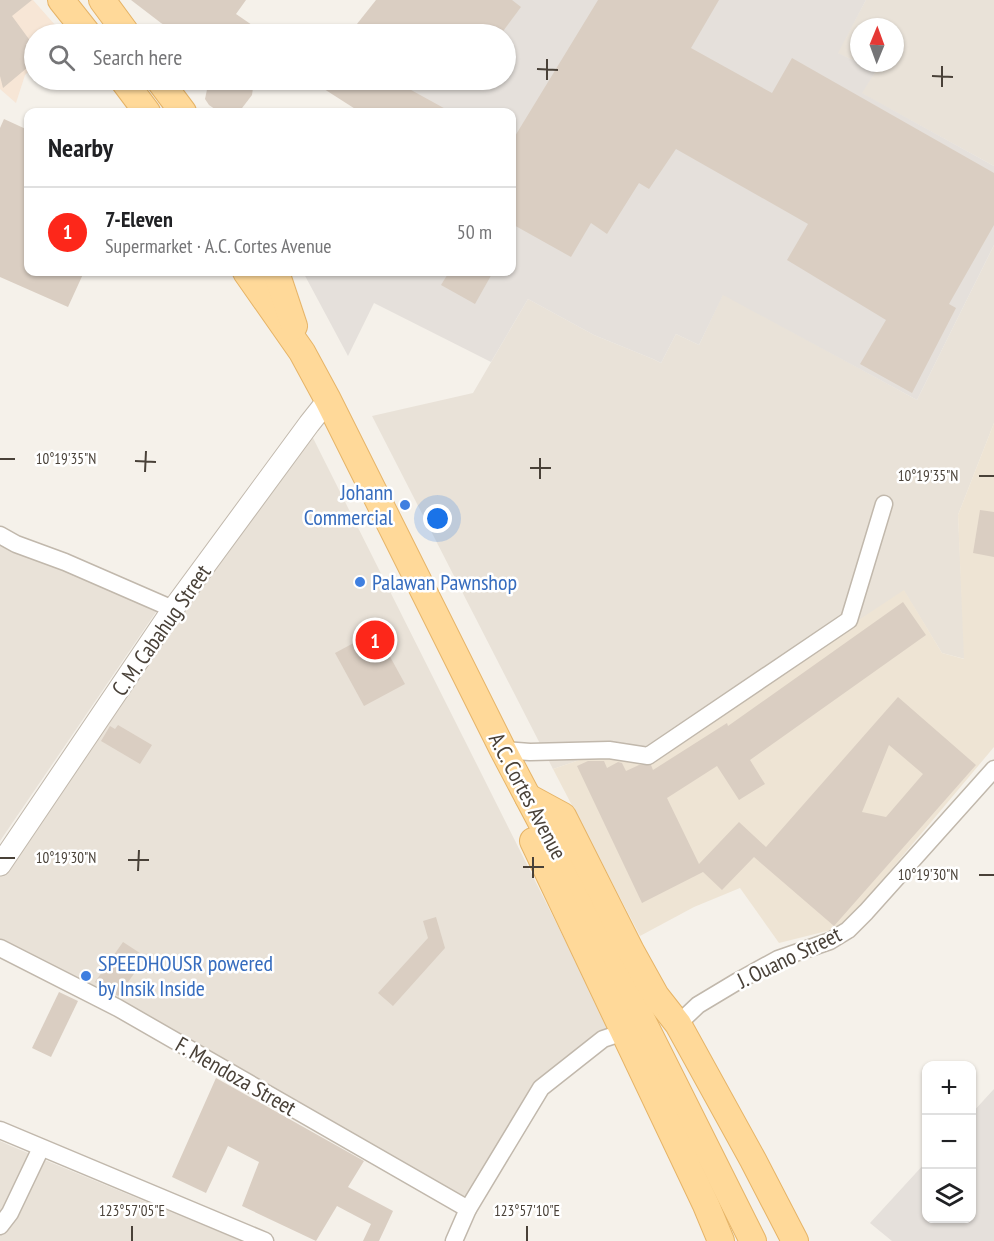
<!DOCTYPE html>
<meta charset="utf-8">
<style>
:root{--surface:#fff;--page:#f2f2f2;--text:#202124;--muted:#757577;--line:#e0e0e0;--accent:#fd271a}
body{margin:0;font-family:"PT Sans Narrow",sans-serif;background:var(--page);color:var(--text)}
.controls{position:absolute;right:18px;bottom:18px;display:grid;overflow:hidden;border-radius:12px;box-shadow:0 2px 4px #0004}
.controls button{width:54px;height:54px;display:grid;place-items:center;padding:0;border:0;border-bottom:2px solid var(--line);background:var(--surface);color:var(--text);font:30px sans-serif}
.compass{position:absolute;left:850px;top:18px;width:54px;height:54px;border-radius:50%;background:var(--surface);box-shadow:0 2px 4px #0004;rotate:1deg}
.you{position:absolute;left:438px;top:519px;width:21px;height:21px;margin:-15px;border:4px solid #fff;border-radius:50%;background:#1a73e8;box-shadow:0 0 0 9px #1a73e833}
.badge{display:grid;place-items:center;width:39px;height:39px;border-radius:50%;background:var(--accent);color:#fff;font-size:20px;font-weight:700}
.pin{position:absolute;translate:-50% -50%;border:3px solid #fff;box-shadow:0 2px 6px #0006}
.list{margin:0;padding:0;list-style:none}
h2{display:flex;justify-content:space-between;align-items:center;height:78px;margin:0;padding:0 24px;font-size:26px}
h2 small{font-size:20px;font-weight:400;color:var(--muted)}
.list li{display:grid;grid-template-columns:39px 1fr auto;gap:18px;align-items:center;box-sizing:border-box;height:90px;padding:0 24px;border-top:2px solid var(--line)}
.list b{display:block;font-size:22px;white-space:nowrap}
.list p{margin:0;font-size:20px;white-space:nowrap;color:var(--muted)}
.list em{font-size:20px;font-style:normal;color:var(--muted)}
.icon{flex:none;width:33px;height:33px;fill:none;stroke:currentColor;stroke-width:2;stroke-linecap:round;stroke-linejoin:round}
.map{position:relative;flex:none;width:994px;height:1241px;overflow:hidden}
.search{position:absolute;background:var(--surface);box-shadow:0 2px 4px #0004;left:24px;top:24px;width:492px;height:66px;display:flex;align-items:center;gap:15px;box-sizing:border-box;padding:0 21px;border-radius:33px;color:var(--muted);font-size:22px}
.panel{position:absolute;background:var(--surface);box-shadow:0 2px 4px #0004;left:24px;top:108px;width:492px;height:168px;border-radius:12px}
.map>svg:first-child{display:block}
.residential{fill:#e9e2d8}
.commercial{fill:#f7e6d6}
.industrial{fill:#e5e0db}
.education{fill:#eee4d4}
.building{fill:#dacec2;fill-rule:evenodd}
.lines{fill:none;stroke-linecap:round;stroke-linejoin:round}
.minor-casing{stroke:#c1b8ac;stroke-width:19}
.tertiary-casing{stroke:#c1b8ac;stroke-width:23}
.primary-casing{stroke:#e6b467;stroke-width:28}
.minor{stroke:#fff;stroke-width:16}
.tertiary{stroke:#fff;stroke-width:21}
.primary{stroke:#ffd999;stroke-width:26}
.ticks{fill:none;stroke:#494138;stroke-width:2}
.shop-dot{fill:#3f7fe0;stroke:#fff;stroke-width:2}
.labels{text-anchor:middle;stroke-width:5;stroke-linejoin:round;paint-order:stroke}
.shop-label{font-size:22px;fill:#366cbe;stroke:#fff;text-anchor:start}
.street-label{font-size:22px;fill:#494138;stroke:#fff}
.ticks-label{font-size:15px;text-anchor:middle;fill:#494138;stroke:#fff;stroke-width:5;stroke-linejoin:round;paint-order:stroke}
</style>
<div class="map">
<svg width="994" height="1241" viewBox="0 0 994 1241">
<rect width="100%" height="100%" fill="#f5f1ea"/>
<g class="residential">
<polygon points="866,0 994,0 994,166 861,93 876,71 859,63 895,63 895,27 859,27 859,63 837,53"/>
<polygon points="994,245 994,423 958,515 965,659 942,653 904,591 648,759 600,753 553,769 372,416 473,393 528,299 594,335 653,359 661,363 676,334 699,345 723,294 917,400"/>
<polygon points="311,434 610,1030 536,1086 465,1202 0,948 0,875 171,626"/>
<polygon points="0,537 156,612 0,841"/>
<polygon points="0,1141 11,1146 241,1241 0,1241"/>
</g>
<polygon class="commercial" points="0,0 33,0 63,34 34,34 34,66 25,75 16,103 0,89"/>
<g class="industrial">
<polygon points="466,0 866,0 838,53 876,71 862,93 994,166 994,245 917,400 723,295 699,345 676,334 661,363 653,359 594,335 528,299 491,362 374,303 348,356 303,272 512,272 512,112 389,112 410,80 506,80 506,34 442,34"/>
<polygon points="994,1089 994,1241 892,1241 870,1223 926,1162 926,1218 972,1218 972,1113"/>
</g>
<polygon class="education" points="994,423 994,747 843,927 779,943 740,888 694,907 640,936 553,769 600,753 649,759 904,590 942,653 964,659 958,515"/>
<g class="building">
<polygon points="0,0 32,0 12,16 34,46 34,62 3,88 0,76"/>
<polygon points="131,0 246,0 236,14 265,34 179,34 161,23"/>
<polygon points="376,0 512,0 521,7 501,34 349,34"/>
<polygon points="598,0 719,0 691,48 772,93 792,58 994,173 994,225 949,304 956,308 912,393 860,364 886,320 787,260 808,224 676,149 649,189 639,183 607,234 591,223 571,257 512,224 512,141"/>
<polygon points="209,80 246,80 253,88 252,95 239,112 219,112 209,105 205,99"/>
<polygon points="310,80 406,80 402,85 451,112 360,112"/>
<polygon points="4,119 28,130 28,272 84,272 68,307 0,277 0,128"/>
<polygon points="449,272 493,272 475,304 441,285"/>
<polygon points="980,510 994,512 994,557 973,553"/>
<path d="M 903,602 L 926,635 L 750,760 L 765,784 L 739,800 L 717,766 L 667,798 L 699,864 L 739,822 L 766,847 L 898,697 L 976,765 L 834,926 L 754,857 L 722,890 L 703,872 L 642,903 L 577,766 L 588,761 L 604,761 L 607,768 L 618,762 L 622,763 L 626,771 L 639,765 L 651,765 L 653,770 L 727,723 L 728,726 ZM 889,745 L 923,774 L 886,817 L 862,812 Z"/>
<polygon points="376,631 405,684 364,706 335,653"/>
<polygon points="118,725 152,745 140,764 101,741 110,726 115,729"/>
<polygon points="436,917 445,948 393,1006 378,993 428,938 423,921"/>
<polygon points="123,942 146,957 118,996 95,982"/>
<polygon points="59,992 78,1001 51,1057 32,1048"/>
<polygon points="216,1078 364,1161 348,1187 393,1211 379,1241 363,1241 371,1224 337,1206 316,1241 242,1206 259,1162 228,1146 206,1193 172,1177"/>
</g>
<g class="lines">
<defs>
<g id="minor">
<polyline points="0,535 16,544 65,562 173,609"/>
<polyline points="503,750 530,752 609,750 648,756 849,620 884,504"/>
<polyline points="0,948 118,1008 468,1209"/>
<polyline points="678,1024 698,1005 738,981 778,959 830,941 848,930 866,912 994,769"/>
<polyline points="0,1130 265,1241"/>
<polyline points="0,1226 10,1213 41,1148"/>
<polyline points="454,1241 468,1209 541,1088 603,1039 624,1032"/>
</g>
<polyline id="tertiary" points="0,865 173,609 309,424 328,400"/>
<g id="primary">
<polyline points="61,0 88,34"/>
<polyline points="102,0 127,34"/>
<polyline points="123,80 147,112"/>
<polyline points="159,80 183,112"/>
<polyline points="246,272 302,352 328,400 503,750 580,896 753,1241"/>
<polyline points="276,272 294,326"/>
<polyline points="528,797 563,816 631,951 656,996 678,1024 753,1160 795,1241"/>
<polyline points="533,841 706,1205 721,1241"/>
</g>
</defs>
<use href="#minor" class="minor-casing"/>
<use href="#tertiary" class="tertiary-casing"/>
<use href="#primary" class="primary-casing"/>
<use href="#minor" class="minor"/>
<use href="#tertiary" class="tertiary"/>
<use href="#primary" class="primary"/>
</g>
<path class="ticks" d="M 537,69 L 558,70M 932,76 L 953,77M 547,80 L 547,59M 942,87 L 942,66M 0,459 L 15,459M 135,461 L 156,462M 530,468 L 551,468M 145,472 L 146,451M 979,476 L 994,476M 540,479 L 540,458M 0,858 L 15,858M 128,860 L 149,860M 523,867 L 544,867M 138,871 L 139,850M 979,875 L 994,875M 533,878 L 533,857M 132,1241 L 132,1226M 527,1241 L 527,1226"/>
<g class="shop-dot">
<circle cx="405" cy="505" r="6"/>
<circle cx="360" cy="582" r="6"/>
<circle cx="86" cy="976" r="6"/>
</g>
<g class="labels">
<g class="shop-label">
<text x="393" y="500" text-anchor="end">Johann<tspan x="393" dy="25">Commercial</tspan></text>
<text x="372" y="590">Palawan Pawnshop</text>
<text x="98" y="971">SPEEDHOUSR powered<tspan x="98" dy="25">by Insik Inside</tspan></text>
</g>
<g class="street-label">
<text transform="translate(161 630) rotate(-55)" y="8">C. M. Cabahug Street</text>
<text transform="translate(528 796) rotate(62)" y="8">A.C. Cortes Avenue</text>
<text transform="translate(789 957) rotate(-26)" y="8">J. Ouano Street</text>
<text transform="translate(236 1076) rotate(30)" y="8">F. Mendoza Street</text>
</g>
</g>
<g class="ticks-label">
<text x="66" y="464">10°19'35"N</text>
<text x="928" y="481">10°19'35"N</text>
<text x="66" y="863">10°19'30"N</text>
<text x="928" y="880">10°19'30"N</text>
<text x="132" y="1216">123°57'05"E</text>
<text x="527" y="1216">123°57'10"E</text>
</g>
</svg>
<div class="controls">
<button>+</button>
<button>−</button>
<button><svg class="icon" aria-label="layers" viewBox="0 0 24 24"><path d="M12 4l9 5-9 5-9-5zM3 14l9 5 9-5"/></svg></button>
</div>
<svg class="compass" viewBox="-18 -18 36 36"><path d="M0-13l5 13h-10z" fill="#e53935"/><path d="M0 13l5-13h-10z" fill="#757577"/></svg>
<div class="you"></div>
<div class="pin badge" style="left:375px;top:640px">1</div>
<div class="search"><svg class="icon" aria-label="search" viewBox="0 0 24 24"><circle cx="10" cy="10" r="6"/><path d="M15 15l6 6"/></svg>Search here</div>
<section class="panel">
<h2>Nearby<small></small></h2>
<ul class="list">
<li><span class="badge">1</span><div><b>7-Eleven</b><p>Supermarket · A.C. Cortes Avenue</p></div><em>50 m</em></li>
</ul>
</section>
</div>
